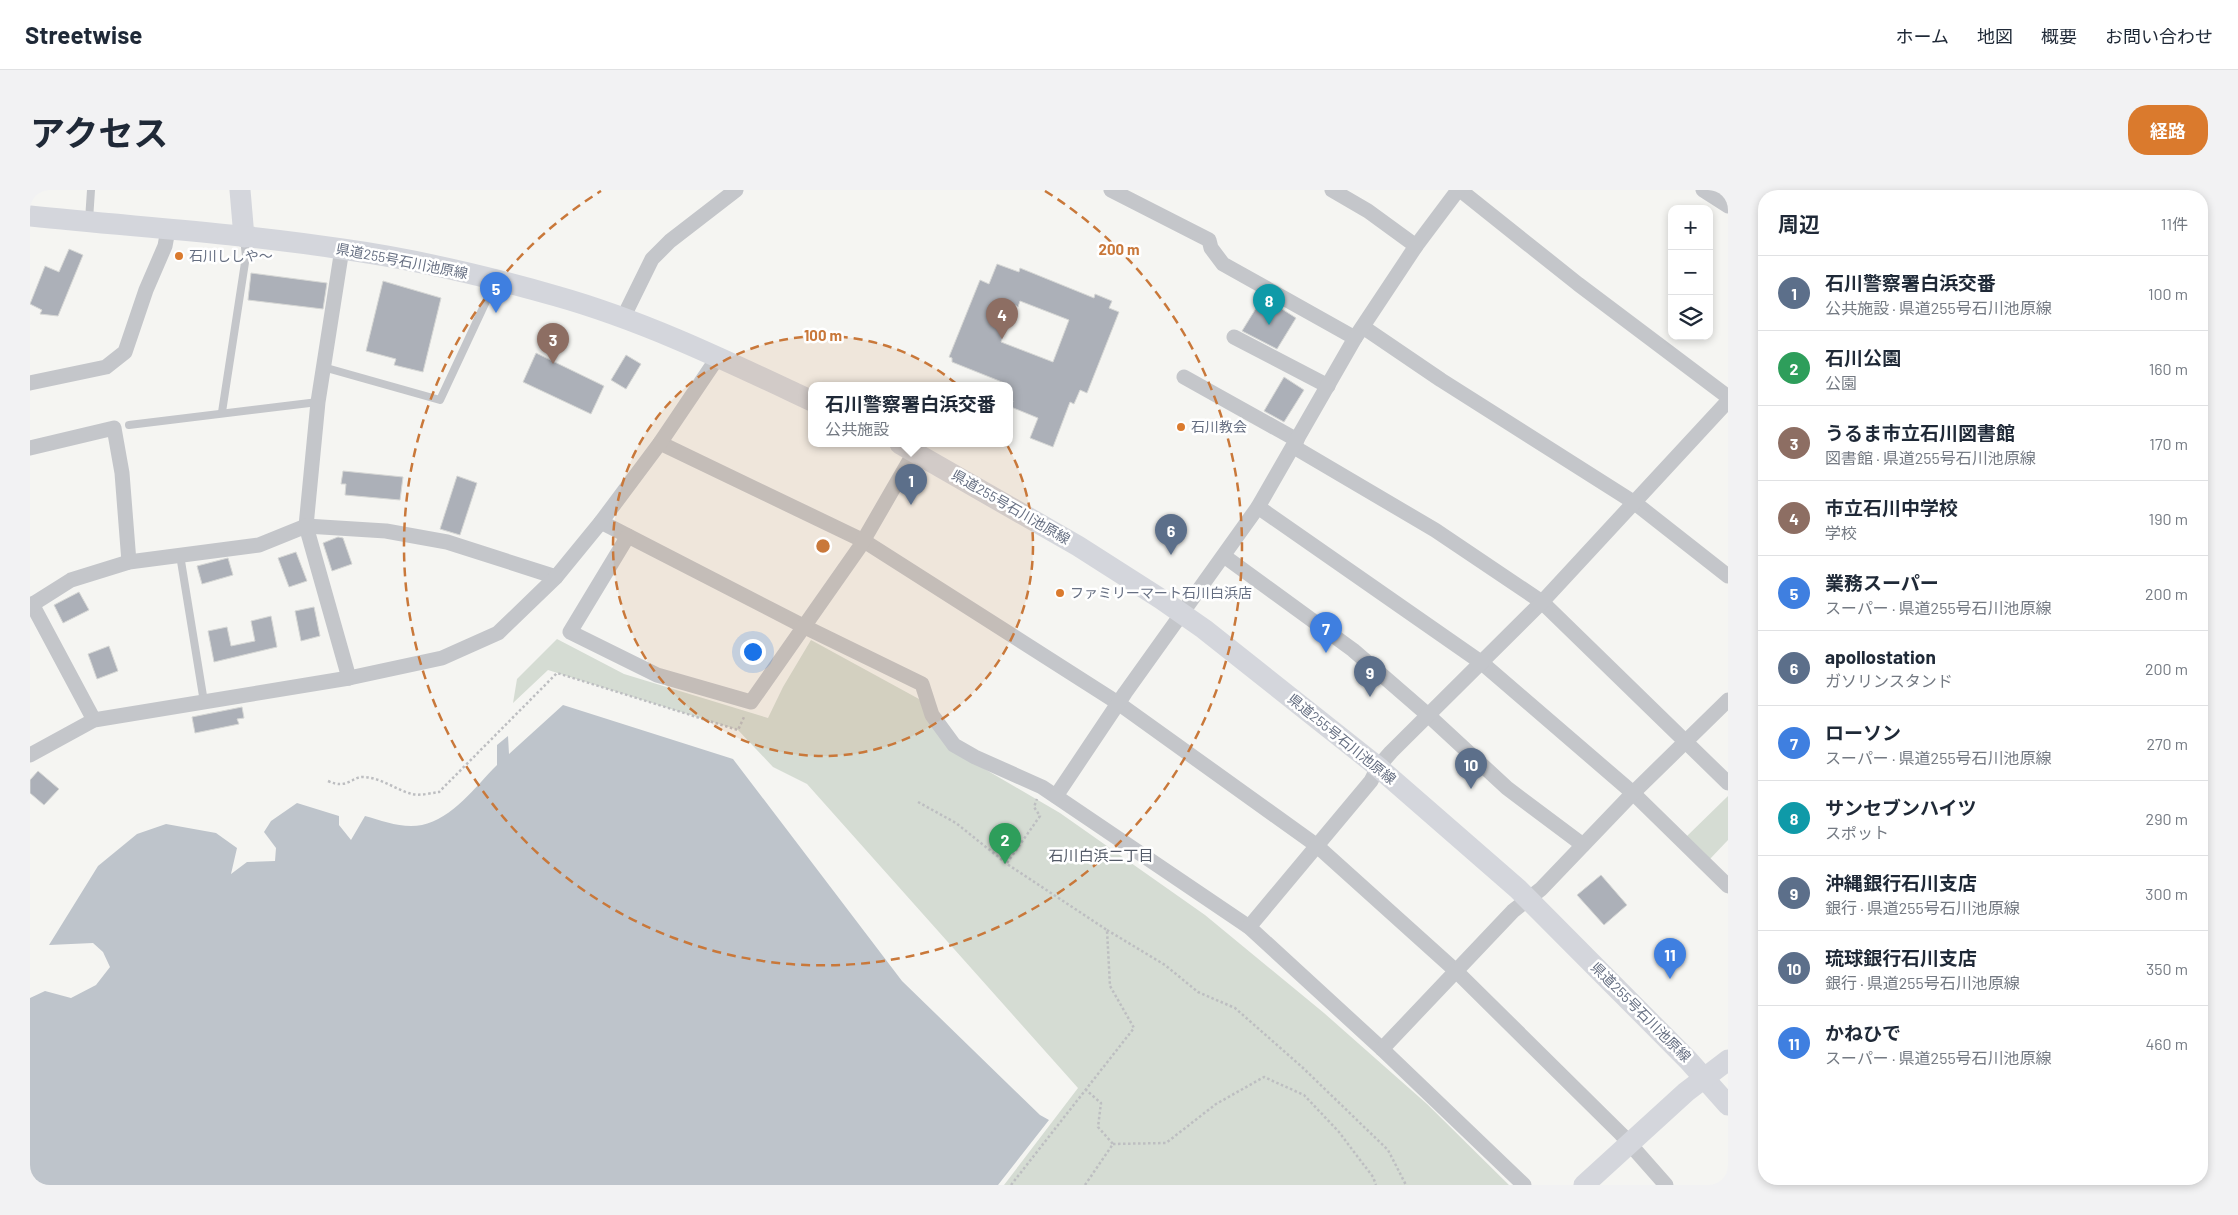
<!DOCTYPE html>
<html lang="ja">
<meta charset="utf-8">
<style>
:root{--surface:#fff;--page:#f2f2f3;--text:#1f2937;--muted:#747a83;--line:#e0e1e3;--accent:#da7a2d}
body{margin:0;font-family:Barlow,"Noto Sans JP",sans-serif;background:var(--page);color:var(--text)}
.controls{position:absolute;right:15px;top:15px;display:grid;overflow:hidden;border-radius:10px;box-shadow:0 2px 8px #0003}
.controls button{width:45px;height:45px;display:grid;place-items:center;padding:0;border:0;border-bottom:1px solid var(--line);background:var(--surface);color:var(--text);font:25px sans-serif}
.you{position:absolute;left:722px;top:461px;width:18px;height:18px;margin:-12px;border:4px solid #fff;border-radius:50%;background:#1a73e8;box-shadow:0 0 0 8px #1a73e833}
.badge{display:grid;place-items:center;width:32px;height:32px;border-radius:50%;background:var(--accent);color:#fff;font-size:16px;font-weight:700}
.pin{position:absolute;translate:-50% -41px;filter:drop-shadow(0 1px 2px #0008)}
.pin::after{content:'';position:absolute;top:26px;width:18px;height:15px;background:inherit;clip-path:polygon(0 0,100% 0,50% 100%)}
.popup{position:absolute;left:778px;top:192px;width:205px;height:65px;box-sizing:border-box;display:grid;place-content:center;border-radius:10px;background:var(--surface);filter:drop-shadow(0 1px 4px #0005);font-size:16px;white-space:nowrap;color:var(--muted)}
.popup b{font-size:19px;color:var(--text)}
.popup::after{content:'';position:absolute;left:50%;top:100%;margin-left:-10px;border:10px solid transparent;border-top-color:var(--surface)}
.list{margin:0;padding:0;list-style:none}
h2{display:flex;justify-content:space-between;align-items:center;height:65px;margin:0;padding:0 20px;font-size:21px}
h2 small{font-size:16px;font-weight:400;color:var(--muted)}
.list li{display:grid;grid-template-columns:32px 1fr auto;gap:15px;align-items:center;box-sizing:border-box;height:75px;padding:0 20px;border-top:1px solid var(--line)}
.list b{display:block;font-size:19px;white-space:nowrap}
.list p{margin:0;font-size:16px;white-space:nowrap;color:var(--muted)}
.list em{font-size:16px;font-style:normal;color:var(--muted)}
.icon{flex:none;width:28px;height:28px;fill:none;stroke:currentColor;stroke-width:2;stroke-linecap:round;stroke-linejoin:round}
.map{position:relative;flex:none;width:1698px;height:995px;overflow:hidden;border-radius:20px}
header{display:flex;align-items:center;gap:30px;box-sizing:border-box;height:70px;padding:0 25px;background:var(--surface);border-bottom:1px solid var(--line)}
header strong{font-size:24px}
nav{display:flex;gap:28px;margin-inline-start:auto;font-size:18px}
.intro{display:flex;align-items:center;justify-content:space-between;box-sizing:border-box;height:120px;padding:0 30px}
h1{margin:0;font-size:35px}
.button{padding:12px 22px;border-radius:20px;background:var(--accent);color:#fff;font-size:18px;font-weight:700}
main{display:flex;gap:30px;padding:0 30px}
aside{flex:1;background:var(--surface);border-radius:20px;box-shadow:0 2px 8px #0003}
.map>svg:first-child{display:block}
.green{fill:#d5dcd3}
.water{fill:#bec4cb}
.building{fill:#acb0b8;stroke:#d6d7d5;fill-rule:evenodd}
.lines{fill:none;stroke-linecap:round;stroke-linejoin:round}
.path{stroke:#bdbec1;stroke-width:2.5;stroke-dasharray:2.5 2.5;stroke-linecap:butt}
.lane{stroke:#c4c6ca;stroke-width:8}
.street{stroke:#c4c6ca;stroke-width:15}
.secondary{stroke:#d4d6dc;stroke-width:21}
.ring{fill:none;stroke:#c9783a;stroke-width:2.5;stroke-dasharray:9 6}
.poi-dot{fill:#da7a2d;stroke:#fff;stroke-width:2}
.labels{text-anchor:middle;stroke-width:5;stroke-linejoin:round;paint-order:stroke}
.poi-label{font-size:14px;fill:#666f82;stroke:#fff;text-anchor:start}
.street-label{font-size:14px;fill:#666f82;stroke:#fff}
.neighbourhood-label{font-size:15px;fill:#535a67;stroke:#fff}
.centre{fill:#c9783a;stroke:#fff;stroke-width:2.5}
.ring-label{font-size:15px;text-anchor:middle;font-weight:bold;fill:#c9783a;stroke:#fff;stroke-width:5;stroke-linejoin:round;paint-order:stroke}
</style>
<header>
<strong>Streetwise</strong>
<nav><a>ホーム</a><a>地図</a><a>概要</a><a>お問い合わせ</a></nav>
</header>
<div class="intro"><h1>アクセス</h1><a class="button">経路</a></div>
<main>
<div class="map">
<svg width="1698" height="995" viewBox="0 0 1698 995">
<rect width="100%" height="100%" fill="#f5f5f2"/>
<g class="green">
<polygon points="527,449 594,484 738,528 753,497 781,450 889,509 922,560 1030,623 1175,725 1294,823 1397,914 1479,995 974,995 1048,898 777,594 743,577 708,540 518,480 483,513 487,489"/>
<polygon points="1698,606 1698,650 1679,670 1655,648"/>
</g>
<path class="water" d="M 533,515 L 703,569 L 872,791 L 1010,925 L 1019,930 L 968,995 L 0,995 L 0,808 L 15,801 L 41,808 L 66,795 L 80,777 L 73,762 L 63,753 L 19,755 L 68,676 L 107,644 L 136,634 L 186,643 L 207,658 L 201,684 L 217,672 L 245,671 L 246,658 L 234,642 L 241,631 L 267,613 L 309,626 L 309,635 L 321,650 L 335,626 C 353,631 373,639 392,635 C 422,629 446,596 467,575 L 467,555 L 478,546 L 479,564 Z"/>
<g class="building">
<polygon points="39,59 53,65 28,126 10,124 12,120 0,114 15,76 29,82"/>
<path d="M 967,74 L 989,82 L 990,78 L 1064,108 L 1065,104 L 1082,111 L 1079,118 L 1089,122 L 1057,203 L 1050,200 L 1044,214 L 1040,212 L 1023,257 L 1000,248 L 1008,228 L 981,217 L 983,211 L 980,210 L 980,196 L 976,196 L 977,194 L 922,172 L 922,168 L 919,167 L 950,90 L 959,94 ZM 990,111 L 1039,130 L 1023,172 L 971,152 L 985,115 L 988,117 Z"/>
<polygon points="221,83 297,93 293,119 218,110"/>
<polygon points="353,91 411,108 393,182 364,175 366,169 336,161"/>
<polygon points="1233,107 1266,128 1247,159 1212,141"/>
<polygon points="506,163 574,196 561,224 493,192"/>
<polygon points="596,165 611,174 596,199 581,190"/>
<polygon points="1254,187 1274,200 1254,232 1234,221"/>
<polygon points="313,281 373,287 370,310 315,305 316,294 311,294"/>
<polygon points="427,286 447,293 430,345 410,339"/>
<polygon points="308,347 313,348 322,374 302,381 293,353"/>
<polygon points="266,362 277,391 259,397 248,368"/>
<polygon points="198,368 203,385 172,394 167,376"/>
<polygon points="49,402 59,420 33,433 24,415"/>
<polygon points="284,417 290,446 271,451 265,421"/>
<polygon points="241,426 247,457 184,472 178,441 197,437 201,456 225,451 221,431"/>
<polygon points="79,456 88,481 67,489 58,464"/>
<polygon points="212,517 214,528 207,529 209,534 165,543 162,527"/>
<polygon points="8,581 29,599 14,615 0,603 0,590"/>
<polygon points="1571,685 1597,715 1574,735 1547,705"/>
</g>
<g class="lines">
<g class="path">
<path d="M 298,591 C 318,600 322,586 334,587 C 352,588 366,600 382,604 C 390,606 401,603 409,602 L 527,483 L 708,540 L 715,525"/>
<polyline points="888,612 926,633 977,674 1077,740 1080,796 1104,838 981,995"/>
<polyline points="977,673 1010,626 1004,617 1007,609"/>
<polyline points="1077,740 1135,775 1168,802 1205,818 1272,877 1358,960 1376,995"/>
<polyline points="1083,954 1136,953 1186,914 1234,887 1274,905 1309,942 1343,987 1346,995"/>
<polyline points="1055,995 1083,954 1068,937 1071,913 1056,900"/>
</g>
<g class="lane">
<polyline points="59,30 61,0"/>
<polyline points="293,177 410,210 466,90"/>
<polyline points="192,222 216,66 214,49"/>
<polyline points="99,235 288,212"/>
<polyline points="150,365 174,512"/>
</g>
<g class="street">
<polyline points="1081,0 1179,50 1181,58 1193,74 1325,148"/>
<polyline points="1302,0 1338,21 1386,56"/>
<polyline points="1430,0 1548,94 1698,207"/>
<polyline points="1673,0 1698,16"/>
<polyline points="312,59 288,212 276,336 319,488"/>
<polyline points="593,128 622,69 640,51 706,0"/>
<polyline points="1333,137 1411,190 1605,313 1698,386"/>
<polyline points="1204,147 1298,196"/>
<polyline points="1154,187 1267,250"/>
<polyline points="0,193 76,177 95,162 116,100 135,56 138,40"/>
<polyline points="630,253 834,351 1088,513 1286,655 1426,781 1591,944 1636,995"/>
<polyline points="1264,257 1405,340 1512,412 1698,593"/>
<polyline points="0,258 84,238 92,283 99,372"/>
<polyline points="1228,317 1452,473 1603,603 1698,696"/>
<polyline points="571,332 775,437 892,494 902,525 924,555 945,567 1012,597 1219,737 1352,859 1494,995"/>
<polyline points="598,346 540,442 627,485 721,512 829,358 885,261"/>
<polyline points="1194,366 1323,460 1398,525 1477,598 1553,655"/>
<polyline points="2,414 64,530"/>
<polyline points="0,416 41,390 99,372 229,355 276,336 356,341 417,352 526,387"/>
<polyline points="0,565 64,530 319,488 412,468 468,443 526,387 571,332 630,253 688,167"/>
<polyline points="1026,606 1095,503 1228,317 1325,148 1386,56 1428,0"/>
<polyline points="1219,737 1341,591 1348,577 1361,562 1512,412 1698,211"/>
<polyline points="1352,859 1483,721 1511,699 1603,603 1698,510"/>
</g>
<g class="secondary">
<polyline points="210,0 214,47"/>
<path d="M 0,26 C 104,37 209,43 312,59 C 384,69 456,86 526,106 C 615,131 699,172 782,211"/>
<polyline points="870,254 1048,356 1131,409 1174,439 1348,577 1488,699 1658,870 1698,915"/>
<polyline points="1554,995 1656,902 1698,870"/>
</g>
</g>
<circle cx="793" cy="356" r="210" fill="#c9783a" fill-opacity=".12"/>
<g class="ring">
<circle cx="793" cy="356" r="210"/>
<path d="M1015 1A419 419 0 1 1 571 1"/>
</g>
<g class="poi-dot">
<circle cx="149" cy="66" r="5"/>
<circle cx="1151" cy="237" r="5"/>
<circle cx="1030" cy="403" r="5"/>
</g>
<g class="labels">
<g class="poi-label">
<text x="159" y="71">石川ししや〜</text>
<text x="1161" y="242">石川教会</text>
<text x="1040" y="408">ファミリーマート石川白浜店</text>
</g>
<g class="street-label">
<text transform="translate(372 71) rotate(11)" y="5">県道255号石川池原線</text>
<text transform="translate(981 317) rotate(30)" y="5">県道255号石川池原線</text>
<text transform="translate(1312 549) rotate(39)" y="5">県道255号石川池原線</text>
<text transform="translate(1611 822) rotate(45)" y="5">県道255号石川池原線</text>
</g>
<g class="neighbourhood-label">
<text x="1071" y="671">石川白浜二丁目</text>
</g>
</g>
<circle cx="793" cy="356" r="8" class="centre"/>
<g class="ring-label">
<text x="1089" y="65">200 m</text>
<text x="793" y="151">100 m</text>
</g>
</svg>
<div class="controls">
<button>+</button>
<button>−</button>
<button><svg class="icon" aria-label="layers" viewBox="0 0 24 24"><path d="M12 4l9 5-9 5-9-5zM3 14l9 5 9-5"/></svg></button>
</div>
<div class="you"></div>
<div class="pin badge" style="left:881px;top:315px;background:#5c6f8a">1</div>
<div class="popup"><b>石川警察署白浜交番</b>公共施設</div>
<div class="pin badge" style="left:975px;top:674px;background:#2e9e5b">2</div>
<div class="pin badge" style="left:523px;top:174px;background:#8d6e63">3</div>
<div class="pin badge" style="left:972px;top:149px;background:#8d6e63">4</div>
<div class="pin badge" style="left:466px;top:123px;background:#3f7fe0">5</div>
<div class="pin badge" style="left:1141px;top:365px;background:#5c6f8a">6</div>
<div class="pin badge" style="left:1296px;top:463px;background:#3f7fe0">7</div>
<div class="pin badge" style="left:1239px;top:135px;background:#0f9aa8">8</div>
<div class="pin badge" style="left:1340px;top:507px;background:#5c6f8a">9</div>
<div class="pin badge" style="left:1441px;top:599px;background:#5c6f8a">10</div>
<div class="pin badge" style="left:1640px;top:789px;background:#3f7fe0">11</div>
</div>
<aside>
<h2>周辺<small>11件</small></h2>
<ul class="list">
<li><span class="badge" style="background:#5c6f8a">1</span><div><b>石川警察署白浜交番</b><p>公共施設 · 県道255号石川池原線</p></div><em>100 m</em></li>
<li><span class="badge" style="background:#2e9e5b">2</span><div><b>石川公園</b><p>公園</p></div><em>160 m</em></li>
<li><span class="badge" style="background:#8d6e63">3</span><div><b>うるま市立石川図書館</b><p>図書館 · 県道255号石川池原線</p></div><em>170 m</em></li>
<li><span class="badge" style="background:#8d6e63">4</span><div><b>市立石川中学校</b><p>学校</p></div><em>190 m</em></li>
<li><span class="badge" style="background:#3f7fe0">5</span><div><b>業務スーパー</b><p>スーパー · 県道255号石川池原線</p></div><em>200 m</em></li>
<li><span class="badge" style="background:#5c6f8a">6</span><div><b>apollostation</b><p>ガソリンスタンド</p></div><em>200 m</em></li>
<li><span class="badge" style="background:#3f7fe0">7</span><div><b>ローソン</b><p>スーパー · 県道255号石川池原線</p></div><em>270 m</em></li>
<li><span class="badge" style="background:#0f9aa8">8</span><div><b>サンセブンハイツ</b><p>スポット</p></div><em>290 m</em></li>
<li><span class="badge" style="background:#5c6f8a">9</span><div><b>沖縄銀行石川支店</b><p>銀行 · 県道255号石川池原線</p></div><em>300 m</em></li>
<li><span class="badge" style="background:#5c6f8a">10</span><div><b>琉球銀行石川支店</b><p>銀行 · 県道255号石川池原線</p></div><em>350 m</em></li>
<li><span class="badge" style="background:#3f7fe0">11</span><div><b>かねひで</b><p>スーパー · 県道255号石川池原線</p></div><em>460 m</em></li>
</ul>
</aside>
</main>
